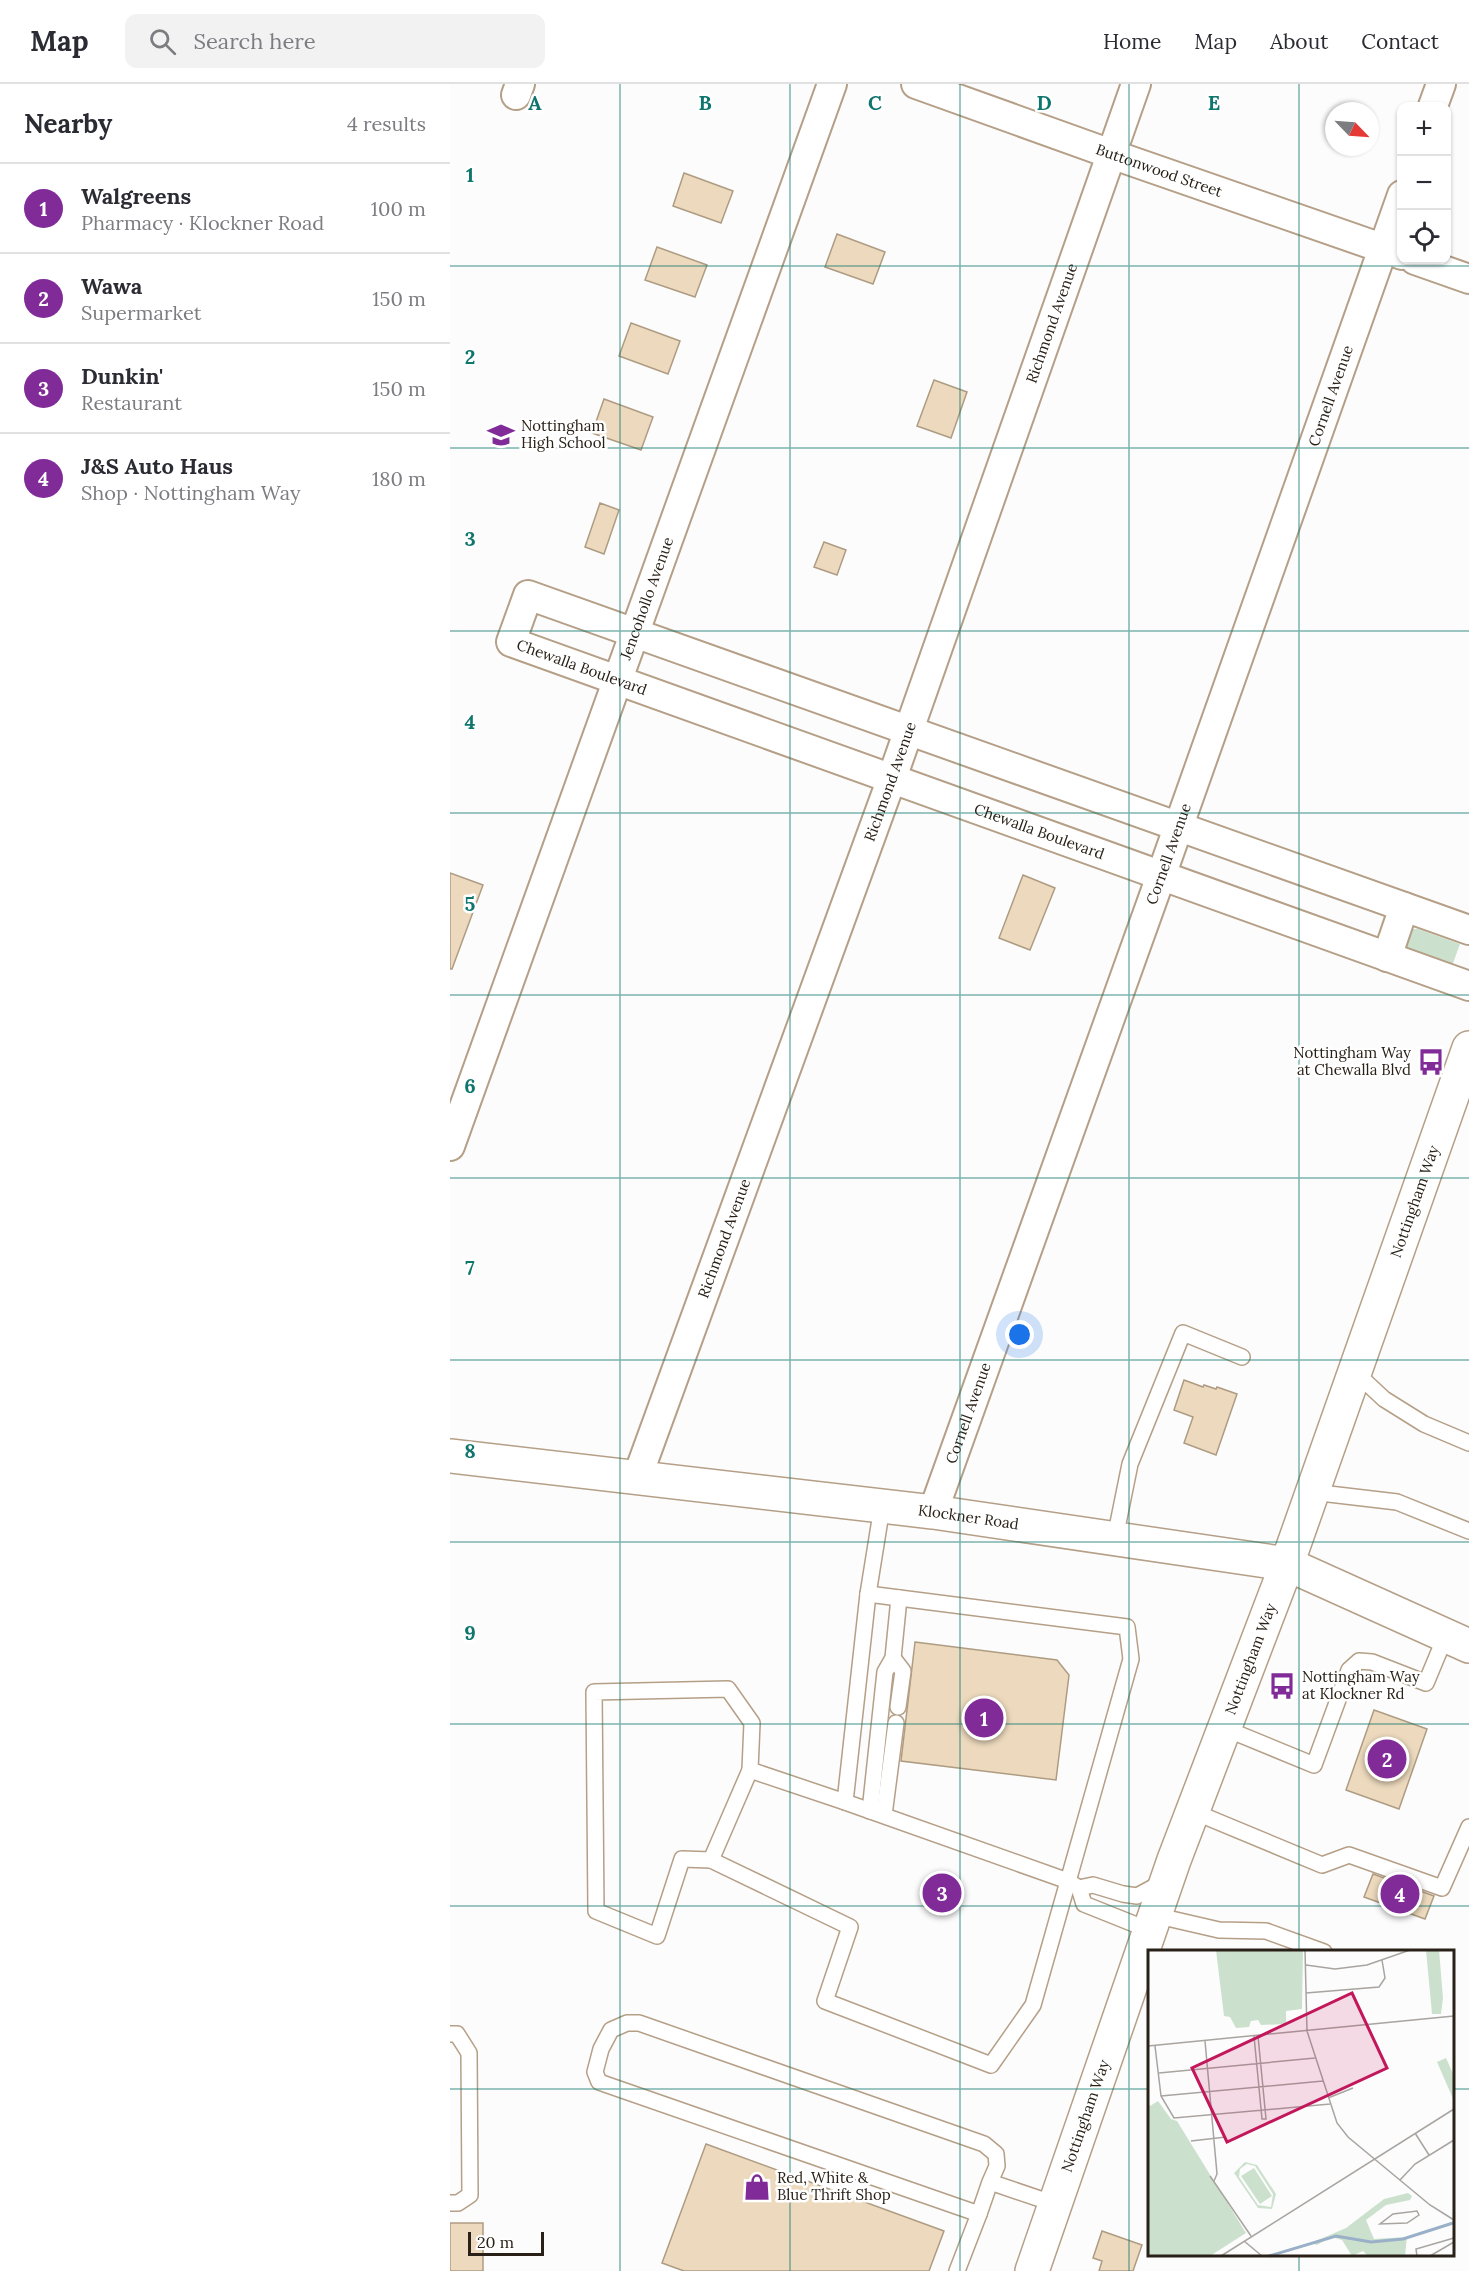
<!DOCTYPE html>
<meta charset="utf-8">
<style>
:root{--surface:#fff;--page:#f2f2f3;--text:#2b2b33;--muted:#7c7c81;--line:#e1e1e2;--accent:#812b99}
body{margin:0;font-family:Lora,serif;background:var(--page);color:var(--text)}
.controls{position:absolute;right:18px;top:18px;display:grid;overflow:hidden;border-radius:12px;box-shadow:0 2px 4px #0004}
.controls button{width:54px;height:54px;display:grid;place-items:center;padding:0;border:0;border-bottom:2px solid var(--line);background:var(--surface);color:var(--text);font:30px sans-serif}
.compass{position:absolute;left:875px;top:18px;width:54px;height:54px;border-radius:50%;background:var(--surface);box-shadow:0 2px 4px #0004;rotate:115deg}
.scale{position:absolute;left:18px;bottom:15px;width:76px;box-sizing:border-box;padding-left:6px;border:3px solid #292017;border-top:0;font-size:16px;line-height:21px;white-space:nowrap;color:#292017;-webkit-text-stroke:4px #fff;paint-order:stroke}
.you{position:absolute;left:570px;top:1251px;width:21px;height:21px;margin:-15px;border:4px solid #fff;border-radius:50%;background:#1a73e8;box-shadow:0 0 0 9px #1a73e833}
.badge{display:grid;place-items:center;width:39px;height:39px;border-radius:50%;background:var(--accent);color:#fff;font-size:20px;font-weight:700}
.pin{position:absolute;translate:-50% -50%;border:3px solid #fff;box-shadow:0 2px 6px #0006}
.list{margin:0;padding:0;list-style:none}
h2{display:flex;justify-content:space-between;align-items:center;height:78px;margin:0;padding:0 24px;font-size:26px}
h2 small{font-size:20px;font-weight:400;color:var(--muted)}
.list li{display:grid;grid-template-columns:39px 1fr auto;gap:18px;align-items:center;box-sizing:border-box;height:90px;padding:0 24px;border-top:2px solid var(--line)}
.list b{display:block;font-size:22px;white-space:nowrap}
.list p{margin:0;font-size:20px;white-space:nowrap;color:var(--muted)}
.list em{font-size:20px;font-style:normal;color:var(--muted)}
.icon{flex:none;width:33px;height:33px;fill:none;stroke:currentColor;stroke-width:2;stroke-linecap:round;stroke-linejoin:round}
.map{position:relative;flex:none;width:1019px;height:2187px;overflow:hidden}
header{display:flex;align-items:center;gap:36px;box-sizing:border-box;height:84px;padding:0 30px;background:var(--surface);border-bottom:2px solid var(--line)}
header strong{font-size:28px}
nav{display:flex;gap:33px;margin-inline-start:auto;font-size:21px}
.search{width:420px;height:54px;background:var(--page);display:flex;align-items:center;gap:15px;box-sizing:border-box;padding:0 21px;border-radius:12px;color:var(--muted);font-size:22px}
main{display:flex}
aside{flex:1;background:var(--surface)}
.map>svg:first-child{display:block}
.green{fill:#cce1cd}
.building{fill:#eddabe;stroke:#ae9c82;stroke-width:1.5}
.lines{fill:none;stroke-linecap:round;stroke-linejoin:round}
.service-casing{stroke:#b59f87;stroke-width:18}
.minor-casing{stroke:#b59f87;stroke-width:32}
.secondary-casing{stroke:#b59f87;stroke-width:36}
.primary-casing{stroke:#b59f87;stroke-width:36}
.service{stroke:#fff;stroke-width:15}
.minor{stroke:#fff;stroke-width:28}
.secondary{stroke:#fff;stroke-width:33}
.primary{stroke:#fff;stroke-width:33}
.grid{fill:none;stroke:#0f766e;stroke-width:1.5;stroke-opacity:0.55}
.labels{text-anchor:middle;stroke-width:5;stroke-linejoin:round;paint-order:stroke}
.street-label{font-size:15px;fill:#292017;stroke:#fff}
.poi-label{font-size:15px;fill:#292017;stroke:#fff;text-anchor:start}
.inset-river{fill:none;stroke:#99b0c8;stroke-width:3}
.inset-road{fill:none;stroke:#a8a4a0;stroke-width:1.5}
.view{fill:#c2185b;fill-opacity:0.15;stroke:#c2185b;stroke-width:3}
.inset-edge{fill:none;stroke:#292017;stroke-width:3}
.grid-label{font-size:20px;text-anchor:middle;font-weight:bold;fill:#0f766e;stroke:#fff;stroke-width:5;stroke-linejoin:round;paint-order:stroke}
</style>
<header>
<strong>Map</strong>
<div class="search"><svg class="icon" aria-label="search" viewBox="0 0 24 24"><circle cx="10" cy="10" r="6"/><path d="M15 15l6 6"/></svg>Search here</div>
<nav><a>Home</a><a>Map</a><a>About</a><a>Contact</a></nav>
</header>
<main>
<aside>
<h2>Nearby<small>4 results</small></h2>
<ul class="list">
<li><span class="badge">1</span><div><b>Walgreens</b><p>Pharmacy · Klockner Road</p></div><em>100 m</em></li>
<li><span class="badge">2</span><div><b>Wawa</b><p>Supermarket</p></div><em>150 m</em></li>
<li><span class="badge">3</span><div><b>Dunkin'</b><p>Restaurant</p></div><em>150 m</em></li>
<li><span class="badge">4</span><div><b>J&amp;S Auto Haus</b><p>Shop · Nottingham Way</p></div><em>180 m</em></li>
</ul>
</aside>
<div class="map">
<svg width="1019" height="2187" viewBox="0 0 1019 2187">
<rect width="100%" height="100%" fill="#fcfcfc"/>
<polygon class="green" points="962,845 968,845 1010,860 1002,882 956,863 954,858 958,847"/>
<g class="building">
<polygon points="234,89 283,107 271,139 223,122"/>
<polygon points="387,150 435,168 423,200 375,183"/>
<polygon points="207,163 257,181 245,213 195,196"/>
<polygon points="181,239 230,257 218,290 169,272"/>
<polygon points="484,296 517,308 501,354 467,342"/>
<polygon points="154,315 203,333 191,366 142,349"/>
<polygon points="150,419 169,426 154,470 135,463"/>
<polygon points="374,458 396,466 387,491 364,483"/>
<polygon points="0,789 33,801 2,885 0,885"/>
<polygon points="573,791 605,804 580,866 549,854"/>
<polygon points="734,1296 753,1303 754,1301 766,1305 767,1303 787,1310 766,1371 734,1359 743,1333 724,1326"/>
<polygon points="465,1558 607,1576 619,1591 606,1696 451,1677"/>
<polygon points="924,1626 977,1645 949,1725 896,1706"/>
<polygon points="923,1790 984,1812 975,1835 914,1813"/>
<polygon points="256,2060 494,2147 479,2187 234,2187 212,2179"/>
<rect x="0" y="2139" width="33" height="48"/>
<polygon points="652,2147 692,2161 683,2187 649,2187 652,2177 643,2174"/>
</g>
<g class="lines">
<defs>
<g id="service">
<polyline points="904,1287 934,1315 974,1340 1019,1359"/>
<polyline points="862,1408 947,1418 1019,1447"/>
<polyline points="665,1454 680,1380 733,1249 792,1273"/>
<polyline points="443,1574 453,1587 448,1623"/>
<polyline points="774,1644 864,1681 899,1586 909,1577 922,1578 976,1599 996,1551"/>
<polyline points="300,1686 261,1776 400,1843 375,1917 541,1981 583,1921 681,1575 677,1543 418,1510"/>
<polyline points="395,1718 618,1797 629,1804 634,1820 699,1846"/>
<polyline points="420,1727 435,1588 443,1574 449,1514"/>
<polyline points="742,1727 872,1781 899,1771 992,1804 1019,1743"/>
<polyline points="434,1731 446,1639"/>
<polyline points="261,1776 232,1775 207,1852 146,1827 144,1608 278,1605 302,1639 300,1686 395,1718 418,1510 432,1423"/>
<polyline points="629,1804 643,1801 673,1810 687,1812 713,1798"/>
<polyline points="704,1831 769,1846 816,1847 874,1868"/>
<polyline points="0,1950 7,1950 19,1969 20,2111 8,2119 0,2119"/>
<polyline points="540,2098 529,2130 149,1998 145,1988 151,1965 161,1946 177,1939 189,1939 534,2060 546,2070 547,2082 540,2098 605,2120"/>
<polyline points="507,2187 529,2130"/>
</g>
<g id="minor">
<path id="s1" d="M 466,0 L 661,70 L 952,171"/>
<polyline points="66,11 70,0"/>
<polyline points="983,22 991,0"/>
<polyline points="965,176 1019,195"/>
<path id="s2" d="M 1019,846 L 78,511 L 61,558 L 1019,902"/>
<polyline points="937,873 954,823"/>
<path id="s3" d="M 0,1062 L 382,0"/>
<path id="s4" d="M 187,1394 L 442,694 L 686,0"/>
<path id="s5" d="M 483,1428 L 711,792 L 952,111"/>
</g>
<g id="secondary">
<path id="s6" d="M 0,1372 L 483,1428 L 837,1480 L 1019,1562"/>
</g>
<g id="primary">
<path id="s7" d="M 582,2187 L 724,1776 L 837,1480 L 1019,964"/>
</g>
</defs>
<use href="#service" class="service-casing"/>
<use href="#minor" class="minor-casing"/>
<use href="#secondary" class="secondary-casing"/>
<use href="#primary" class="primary-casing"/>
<use href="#service" class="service"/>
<use href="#minor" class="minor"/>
<use href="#secondary" class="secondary"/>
<use href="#primary" class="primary"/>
</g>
<path class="grid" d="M 170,0 L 170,2187M 340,0 L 340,2187M 510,0 L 510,2187M 679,0 L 679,2187M 849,0 L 849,1868M 0,182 L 1019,182M 0,364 L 1019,364M 0,547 L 1019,547M 0,729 L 1019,729M 0,911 L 1019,911M 0,1094 L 1019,1094M 0,1276 L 1019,1276M 0,1458 L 1019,1458M 0,1640 L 1019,1640M 0,1822 L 1019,1822M 0,2005 L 700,2005M 1002,2005 L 1019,2005M 849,2170 L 849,2187"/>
<defs>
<symbol id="school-bare" viewBox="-9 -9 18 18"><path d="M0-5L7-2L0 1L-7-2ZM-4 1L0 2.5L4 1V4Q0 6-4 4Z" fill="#812b99" stroke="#fff" stroke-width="2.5" paint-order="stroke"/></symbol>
<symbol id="bus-bare" viewBox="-9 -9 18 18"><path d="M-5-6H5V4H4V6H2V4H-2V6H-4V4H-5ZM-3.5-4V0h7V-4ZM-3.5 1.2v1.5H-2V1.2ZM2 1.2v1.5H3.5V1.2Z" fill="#812b99" stroke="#fff" stroke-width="2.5" paint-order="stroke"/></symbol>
<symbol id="shop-bare" viewBox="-9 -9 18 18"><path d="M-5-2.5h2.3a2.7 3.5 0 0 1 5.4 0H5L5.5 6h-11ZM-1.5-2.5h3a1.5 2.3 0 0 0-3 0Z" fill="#812b99" stroke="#fff" stroke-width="2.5" paint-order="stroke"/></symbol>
</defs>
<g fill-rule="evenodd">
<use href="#school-bare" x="32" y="332" width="38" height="38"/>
<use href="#bus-bare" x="962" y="959" width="38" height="38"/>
<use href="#bus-bare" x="813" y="1583" width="38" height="38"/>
<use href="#shop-bare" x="288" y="2084" width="38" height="38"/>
</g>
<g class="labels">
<g class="street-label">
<text dy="5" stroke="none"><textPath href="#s1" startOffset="258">Buttonwood Street</textPath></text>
<text dy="5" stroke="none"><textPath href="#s4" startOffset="1227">Richmond Avenue</textPath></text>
<text dy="5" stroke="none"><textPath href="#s5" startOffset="1185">Cornell Avenue</textPath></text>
<text dy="5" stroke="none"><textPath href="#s3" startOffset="582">Jencohollo Avenue</textPath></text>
<text dy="5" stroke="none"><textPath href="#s2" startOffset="1124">Chewalla Boulevard</textPath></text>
<text dy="5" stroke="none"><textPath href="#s4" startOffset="741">Richmond Avenue</textPath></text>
<text dy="5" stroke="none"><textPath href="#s2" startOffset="1610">Chewalla Boulevard</textPath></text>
<text dy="5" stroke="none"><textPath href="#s5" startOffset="699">Cornell Avenue</textPath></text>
<text dy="5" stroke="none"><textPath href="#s7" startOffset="1136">Nottingham Way</textPath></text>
<text dy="5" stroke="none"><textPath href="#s4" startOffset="255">Richmond Avenue</textPath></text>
<text dy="5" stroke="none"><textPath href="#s5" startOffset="105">Cornell Avenue</textPath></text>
<text dy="5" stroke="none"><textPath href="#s6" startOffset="522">Klockner Road</textPath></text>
<text dy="5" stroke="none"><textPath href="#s7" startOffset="650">Nottingham Way</textPath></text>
<text dy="5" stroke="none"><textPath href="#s7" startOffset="164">Nottingham Way</textPath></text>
</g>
<g class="poi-label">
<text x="71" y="347">Nottingham<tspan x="71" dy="17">High School</tspan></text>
<text x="961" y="974" text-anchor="end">Nottingham Way<tspan x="961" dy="17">at Chewalla Blvd</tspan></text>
<text x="852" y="1598">Nottingham Way<tspan x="852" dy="17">at Klockner Rd</tspan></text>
<text x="327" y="2099">Red, White &amp;<tspan x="327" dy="17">Blue Thrift Shop</tspan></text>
</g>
</g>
<g transform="translate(698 1866)">
<rect width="306" height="306" fill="#fcfcfc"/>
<path d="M 68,0 L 155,0 L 154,59 L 138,61 L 138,74 L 113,75 L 110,70 L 103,71 L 101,77 L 88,78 L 82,67 L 76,66 ZM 278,0 L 291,0 L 295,48 L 293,64 L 284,64 ZM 298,108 L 306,126 L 306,151 L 289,112 ZM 10,151 L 23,169 L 29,171 L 98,283 L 62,306 L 0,306 L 0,152 L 2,156 ZM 97,212 L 109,215 L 128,244 L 124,259 L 110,258 L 86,223 ZM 99,214 L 107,216 L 125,244 L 123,257 L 110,255 L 91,227 L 92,219 ZM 106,218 L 124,246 L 112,254 L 93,226 ZM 260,243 L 264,246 L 262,250 L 238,255 L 218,270 L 226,289 L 259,287 L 257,306 L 220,306 L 215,301 L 204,306 L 194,290 L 183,287 L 169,295 L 163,293 L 198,278 L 236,249 Z" fill="#cce1cd" fill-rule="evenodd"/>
<path class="inset-river" d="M 121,306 L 188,286 L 223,292 L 255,289 L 305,273"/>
<path class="inset-road" d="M 157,0 L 159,81 L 189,173 L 200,187 L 282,255 L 306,270M 158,15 L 187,19 L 219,15 L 262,0M 158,43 L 231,37 L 237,28 L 234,10M 106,86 L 114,169 L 118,169 L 110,86M 57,91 L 69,224 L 66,231M 0,96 L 306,66M 7,96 L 13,146 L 26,168 L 182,154M 11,123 L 167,108M 13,146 L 175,131M 180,148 L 205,138M 267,183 L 281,205M 43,191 L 78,187M 62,226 L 103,286M 252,230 L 267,214 L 306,190M 269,261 L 271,265 L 259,273 L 232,274 L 245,264 ZM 96,291 L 114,306M 73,306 L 306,159M 269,306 L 268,299 L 306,288M 282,306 L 306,292"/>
<path class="view" d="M 204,43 L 239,118 L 79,192 L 44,118 Z"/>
<rect width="306" height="306" class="inset-edge"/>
</g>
<g class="grid-label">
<text x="85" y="26">A</text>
<text x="255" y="26">B</text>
<text x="425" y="26">C</text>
<text x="594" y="26">D</text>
<text x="764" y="26">E</text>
<text x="20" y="98">1</text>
<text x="20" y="280">2</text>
<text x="20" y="462">3</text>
<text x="20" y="645">4</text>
<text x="20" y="827">5</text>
<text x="20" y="1009">6</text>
<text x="20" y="1191">7</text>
<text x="20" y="1374">8</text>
<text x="20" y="1556">9</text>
</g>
</svg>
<div class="controls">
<button>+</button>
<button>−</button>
<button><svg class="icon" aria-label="locate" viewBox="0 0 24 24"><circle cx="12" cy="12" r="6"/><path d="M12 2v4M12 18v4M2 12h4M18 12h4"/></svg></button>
</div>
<svg class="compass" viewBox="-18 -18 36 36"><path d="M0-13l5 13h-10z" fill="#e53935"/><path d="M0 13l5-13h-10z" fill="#7c7c81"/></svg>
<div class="scale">20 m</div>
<div class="you"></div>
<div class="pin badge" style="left:534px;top:1634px">1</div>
<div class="pin badge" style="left:937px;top:1675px">2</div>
<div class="pin badge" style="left:492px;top:1809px">3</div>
<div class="pin badge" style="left:950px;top:1810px">4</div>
</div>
</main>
